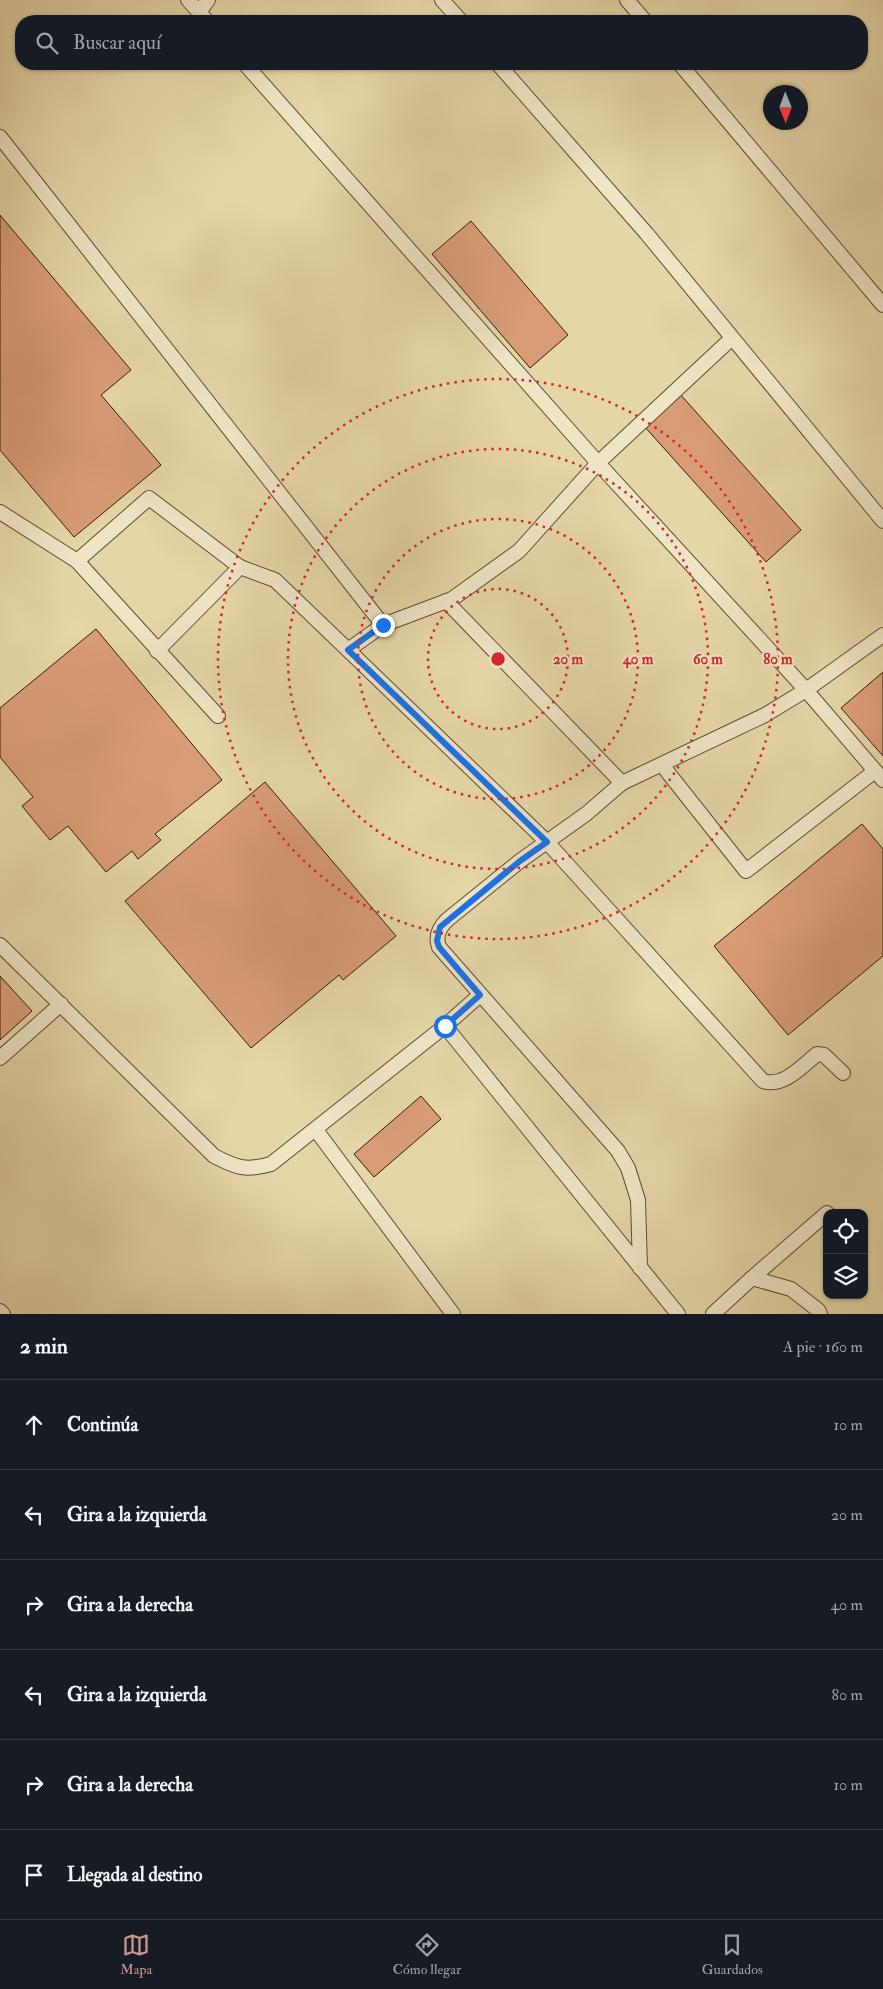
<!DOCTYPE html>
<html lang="es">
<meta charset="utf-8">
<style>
:root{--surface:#171b24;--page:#242831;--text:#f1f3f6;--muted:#9ea1a6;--line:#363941;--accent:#c59692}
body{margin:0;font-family:"IM FELL Double Pica",serif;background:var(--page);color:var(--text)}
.controls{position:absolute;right:15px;bottom:15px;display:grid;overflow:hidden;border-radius:10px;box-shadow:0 1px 4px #0004}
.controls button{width:45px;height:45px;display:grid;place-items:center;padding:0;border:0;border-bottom:1px solid var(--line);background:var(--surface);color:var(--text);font:25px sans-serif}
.compass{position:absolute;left:763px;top:85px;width:45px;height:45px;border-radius:50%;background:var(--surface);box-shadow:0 1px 4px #0004;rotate:179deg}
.stop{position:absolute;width:15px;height:15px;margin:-11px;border:4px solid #1a73e8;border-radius:50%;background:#fff}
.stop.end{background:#1a73e8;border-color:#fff;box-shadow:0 1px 5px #0008}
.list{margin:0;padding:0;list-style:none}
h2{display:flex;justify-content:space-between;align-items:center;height:65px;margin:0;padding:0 20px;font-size:21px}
h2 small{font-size:16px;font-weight:400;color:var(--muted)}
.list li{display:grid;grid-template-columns:32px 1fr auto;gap:15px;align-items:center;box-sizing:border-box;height:90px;padding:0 20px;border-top:1px solid var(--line)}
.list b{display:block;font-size:19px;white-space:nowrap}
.list em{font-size:16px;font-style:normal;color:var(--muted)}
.icon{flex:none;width:28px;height:28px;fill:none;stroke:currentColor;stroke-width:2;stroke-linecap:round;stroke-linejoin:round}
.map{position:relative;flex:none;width:883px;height:1314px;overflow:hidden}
.search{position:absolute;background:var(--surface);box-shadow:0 1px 4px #0004;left:15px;right:15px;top:15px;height:55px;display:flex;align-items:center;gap:12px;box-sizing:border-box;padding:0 18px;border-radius:20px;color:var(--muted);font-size:19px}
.sheet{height:605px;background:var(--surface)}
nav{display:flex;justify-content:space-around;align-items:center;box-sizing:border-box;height:70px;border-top:1px solid var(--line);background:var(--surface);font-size:14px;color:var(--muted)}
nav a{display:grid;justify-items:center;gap:2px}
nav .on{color:var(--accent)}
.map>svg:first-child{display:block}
.building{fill:#d99d76;stroke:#331e05}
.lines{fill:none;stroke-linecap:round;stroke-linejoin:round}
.lane-casing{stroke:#604c2e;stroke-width:16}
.lane{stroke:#eee4c6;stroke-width:14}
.route{stroke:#1a73e8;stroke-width:6}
.ring{fill:none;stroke:#d62828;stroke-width:2.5;stroke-dasharray:2.5 5}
.centre{fill:#d62828;stroke:#eee4c6;stroke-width:2.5}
.ring-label{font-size:15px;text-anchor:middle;font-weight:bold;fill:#d62828;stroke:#eee4c6;stroke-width:4;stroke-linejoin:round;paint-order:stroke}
</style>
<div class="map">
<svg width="883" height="1314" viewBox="0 0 883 1314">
<rect width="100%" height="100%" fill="#e5d6a7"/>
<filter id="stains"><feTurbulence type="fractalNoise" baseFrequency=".004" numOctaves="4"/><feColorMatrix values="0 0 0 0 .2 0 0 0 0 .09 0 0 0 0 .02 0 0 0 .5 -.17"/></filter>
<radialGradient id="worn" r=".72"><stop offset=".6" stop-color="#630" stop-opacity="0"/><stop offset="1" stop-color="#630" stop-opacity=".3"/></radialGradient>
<g class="building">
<polygon points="0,215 131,370 101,395 161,465 74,537 0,450"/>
<polygon points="471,221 568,335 530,368 432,254"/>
<polygon points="680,394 801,530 766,562 644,426"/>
<polygon points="96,629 222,780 155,834 161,840 138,859 132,851 106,872 68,826 50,840 22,806 33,797 0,757 0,708"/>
<polygon points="883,672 883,756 841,708"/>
<polygon points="265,782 396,936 343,980 339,975 251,1048 125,901"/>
<polygon points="862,824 883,849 883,956 788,1035 714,946"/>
<polygon points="0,976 32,1011 0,1040"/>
<polygon points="421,1096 441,1119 374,1177 354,1154"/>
</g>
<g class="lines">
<defs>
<g id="lane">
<polyline points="188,0 207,21"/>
<polyline points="442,0 461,21"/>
<polyline points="627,0 645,21"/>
<polyline points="199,12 208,0"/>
<polyline points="245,64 598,463 806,690 883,780"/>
<polyline points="498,64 647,234 883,521"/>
<polyline points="680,64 883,305"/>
<polyline points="0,137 383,625"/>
<polyline points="0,512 77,561"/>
<polyline points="446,601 622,783"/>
<path d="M 348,650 L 547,842 L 763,1081 C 783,1088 802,1066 817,1054 L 824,1055 L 843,1073"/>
<polyline points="157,651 240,567"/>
<polyline points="218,716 77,561 149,498 240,567 275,580 348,650 383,625 452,599 519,551 598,463 732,338"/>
<polyline points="662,765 746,871 875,771"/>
<path d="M 0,945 L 214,1156 C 237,1168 246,1171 271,1164 L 445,1026 L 678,1314"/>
<polyline points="445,1026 480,995"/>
<polyline points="0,1058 61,1004"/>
<polyline points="316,1130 453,1314"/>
<path d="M 640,1268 L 638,1200 L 628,1168 L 618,1151 L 439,947 C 435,936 439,928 447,920 L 520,861 L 586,814 L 622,783 L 765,715 L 806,690 L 883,635"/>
<polyline points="752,1278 827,1213"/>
<polyline points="0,1311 3,1314"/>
<polyline points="713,1314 752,1278 791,1289 818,1310 820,1314"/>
</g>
</defs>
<use href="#lane" class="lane-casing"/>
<use href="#lane" class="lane"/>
</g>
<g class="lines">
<polyline class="route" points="383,625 348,650 547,842 520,861 440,927 437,941 439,947 480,995 445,1026"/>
</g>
<g class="ring">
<circle cx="498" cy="659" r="70"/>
<circle cx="498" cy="659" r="140"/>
<circle cx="498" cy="659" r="210"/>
<circle cx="498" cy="659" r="280"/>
</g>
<circle cx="498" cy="659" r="8" class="centre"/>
<g class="ring-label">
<text x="568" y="664">20 m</text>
<text x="638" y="664">40 m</text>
<text x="708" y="664">60 m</text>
<text x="778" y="664">80 m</text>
</g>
<rect width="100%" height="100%" filter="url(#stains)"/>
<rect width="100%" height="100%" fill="url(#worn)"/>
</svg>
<div class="controls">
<button><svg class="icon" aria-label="locate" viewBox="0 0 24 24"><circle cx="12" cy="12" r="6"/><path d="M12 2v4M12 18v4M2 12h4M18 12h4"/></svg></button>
<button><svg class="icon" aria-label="layers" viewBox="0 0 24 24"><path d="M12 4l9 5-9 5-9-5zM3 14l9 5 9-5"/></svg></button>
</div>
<svg class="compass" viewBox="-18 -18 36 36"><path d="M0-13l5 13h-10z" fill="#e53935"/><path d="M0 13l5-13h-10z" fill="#9ea1a6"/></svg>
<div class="stop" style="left:445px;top:1026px"></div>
<div class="stop end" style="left:383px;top:625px"></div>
<div class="search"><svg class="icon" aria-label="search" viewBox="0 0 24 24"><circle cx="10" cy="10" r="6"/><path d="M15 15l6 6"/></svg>Buscar aquí</div>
</div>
<section class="sheet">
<h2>2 min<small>A pie · 160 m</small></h2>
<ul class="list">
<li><svg class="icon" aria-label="ahead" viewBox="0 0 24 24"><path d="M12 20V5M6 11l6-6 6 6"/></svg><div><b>Continúa</b></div><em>10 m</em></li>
<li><svg class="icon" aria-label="left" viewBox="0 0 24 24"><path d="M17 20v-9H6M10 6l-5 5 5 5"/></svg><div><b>Gira a la izquierda</b></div><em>20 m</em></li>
<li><svg class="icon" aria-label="right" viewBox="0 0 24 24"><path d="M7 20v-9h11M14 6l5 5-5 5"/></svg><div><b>Gira a la derecha</b></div><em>40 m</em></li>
<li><svg class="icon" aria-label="left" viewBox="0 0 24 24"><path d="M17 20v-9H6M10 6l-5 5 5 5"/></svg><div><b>Gira a la izquierda</b></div><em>80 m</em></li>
<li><svg class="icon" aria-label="right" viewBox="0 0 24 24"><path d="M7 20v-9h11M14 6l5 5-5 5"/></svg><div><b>Gira a la derecha</b></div><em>10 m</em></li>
<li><svg class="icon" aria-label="arrive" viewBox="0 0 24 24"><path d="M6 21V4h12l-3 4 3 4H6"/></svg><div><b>Llegada al destino</b></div></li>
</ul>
</section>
<nav>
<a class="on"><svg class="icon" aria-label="map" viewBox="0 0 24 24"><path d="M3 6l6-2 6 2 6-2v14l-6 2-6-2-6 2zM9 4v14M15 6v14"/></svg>Mapa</a>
<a><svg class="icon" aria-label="directions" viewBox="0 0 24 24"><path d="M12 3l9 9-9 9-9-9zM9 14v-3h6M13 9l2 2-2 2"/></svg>Cómo llegar</a>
<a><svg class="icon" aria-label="saved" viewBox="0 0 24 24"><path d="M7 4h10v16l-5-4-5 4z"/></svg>Guardados</a>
</nav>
